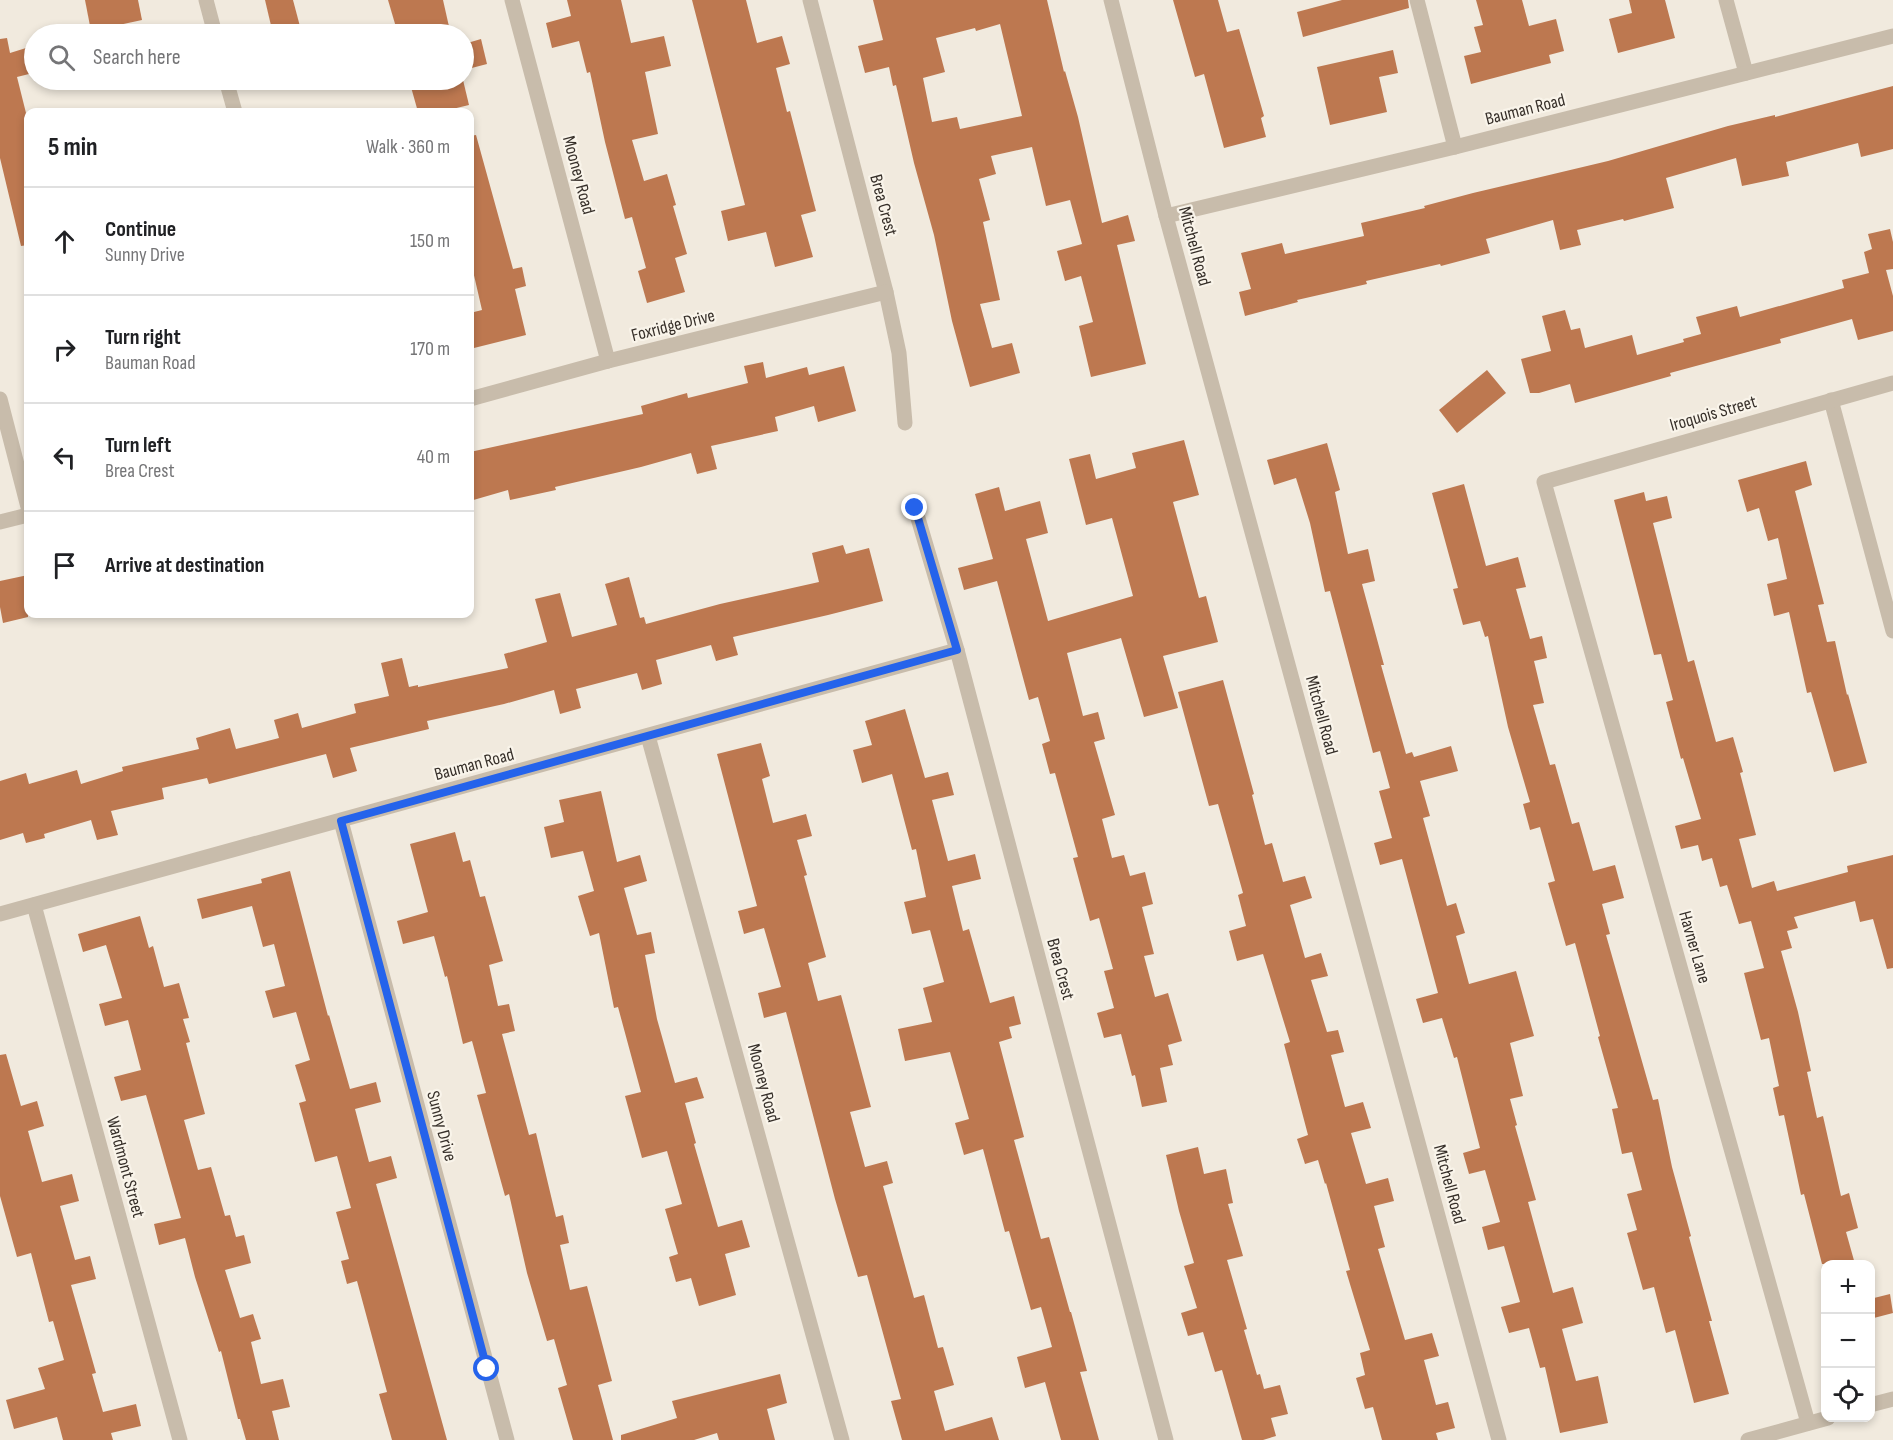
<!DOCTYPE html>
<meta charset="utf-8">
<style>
:root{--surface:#fff;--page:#f6f6f6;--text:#202124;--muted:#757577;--line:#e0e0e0}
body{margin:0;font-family:"Sofia Sans Condensed",sans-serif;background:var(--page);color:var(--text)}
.controls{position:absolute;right:18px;bottom:18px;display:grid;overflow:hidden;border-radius:12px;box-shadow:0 3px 9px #0003}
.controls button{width:54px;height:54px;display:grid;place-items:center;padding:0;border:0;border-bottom:2px solid var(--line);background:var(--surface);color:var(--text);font:30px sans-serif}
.stop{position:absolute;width:18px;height:18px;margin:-14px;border:4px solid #2563eb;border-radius:50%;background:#fff}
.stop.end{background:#2563eb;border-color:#fff;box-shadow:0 2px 6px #0008}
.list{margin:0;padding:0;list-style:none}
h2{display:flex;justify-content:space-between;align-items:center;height:78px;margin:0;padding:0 24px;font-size:26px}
h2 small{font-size:20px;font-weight:400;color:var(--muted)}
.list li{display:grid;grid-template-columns:39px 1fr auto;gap:18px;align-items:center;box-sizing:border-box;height:108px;padding:0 24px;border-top:2px solid var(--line)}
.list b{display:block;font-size:22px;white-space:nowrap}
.list p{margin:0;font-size:20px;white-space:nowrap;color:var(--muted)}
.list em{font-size:20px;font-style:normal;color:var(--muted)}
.icon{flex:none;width:33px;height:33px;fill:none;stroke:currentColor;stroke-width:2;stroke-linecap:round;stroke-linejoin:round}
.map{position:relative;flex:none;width:1893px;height:1440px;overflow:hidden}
.search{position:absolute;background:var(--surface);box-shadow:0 3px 9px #0003;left:24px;top:24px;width:450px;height:66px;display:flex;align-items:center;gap:15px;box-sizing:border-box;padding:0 21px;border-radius:33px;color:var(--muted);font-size:22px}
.panel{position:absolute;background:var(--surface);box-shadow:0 3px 9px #0003;left:24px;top:108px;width:450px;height:510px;border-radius:12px}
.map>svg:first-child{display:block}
.building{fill:#bd7850;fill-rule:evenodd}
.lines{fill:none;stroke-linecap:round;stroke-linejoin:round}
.minor{stroke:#c8bcab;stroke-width:15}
.route{stroke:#2563eb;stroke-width:8}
.labels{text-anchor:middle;stroke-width:4.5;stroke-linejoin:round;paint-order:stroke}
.street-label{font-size:18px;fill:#362f29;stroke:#f9f4ea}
</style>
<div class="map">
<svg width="1893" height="1440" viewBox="0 0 1893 1440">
<rect width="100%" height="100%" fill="#f1eade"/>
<g class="building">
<polygon points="85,0 138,0 142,20 91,31"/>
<polygon points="265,0 293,0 302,34 273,34"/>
<polygon points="388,0 443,0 450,31 438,34 398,34"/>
<polygon points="567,0 621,0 631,43 664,36 671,66 645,72 658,134 632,140 644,181 667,174 676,205 673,206 687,254 675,258 685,292 647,303 638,271 646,268 632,217 625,219 605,142 590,72 587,73 579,41 552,48 546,23 571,16"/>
<polygon points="692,0 746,0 757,43 782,36 790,64 776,68 787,112 790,111 816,211 801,215 813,257 775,267 766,232 728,241 721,211 745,205"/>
<path d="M 873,0 L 1047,0 L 1064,72 L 1065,71 L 1078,117 L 1102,223 L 1128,215 L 1135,241 L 1117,245 L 1146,364 L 1091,377 L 1079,326 L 1093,322 L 1081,276 L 1065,281 L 1057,251 L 1082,244 L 1070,200 L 1046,206 L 1032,147 L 991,156 L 996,174 L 979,179 L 990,220 L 983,222 L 1000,300 L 980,304 L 992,348 L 1012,343 L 1020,373 L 970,387 L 952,321 L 934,235 L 914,163 L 896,85 L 893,86 L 889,67 L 865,73 L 858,46 L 883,40 ZM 1000,24 L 1022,116 L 960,129 L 957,117 L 932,122 L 923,78 L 945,72 L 936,38 L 975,28 L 976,31 Z"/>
<polygon points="1173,0 1218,0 1227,32 1239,29 1264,116 1261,118 1266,137 1224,148 1204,74 1195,77"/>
<polygon points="1342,0 1408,0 1409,8 1303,37 1297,12"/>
<polygon points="1476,0 1522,0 1529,26 1556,19 1564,51 1549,55 1551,63 1471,84 1464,56 1481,52 1474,27 1483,25"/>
<polygon points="1629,0 1665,0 1675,38 1618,53 1609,19 1632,13"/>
<polygon points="7,38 10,53 26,48 33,73 17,77 28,121 28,245 21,246 0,158 0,39"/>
<polygon points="481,39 487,64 464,70 464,44"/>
<polygon points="1393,50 1398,73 1379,77 1387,112 1330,125 1317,67"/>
<polygon points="409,80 463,80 469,105 440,112 418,112"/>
<polygon points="1893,86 1893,149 1861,157 1858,143 1786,162 1789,176 1742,186 1736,158 1666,178 1674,208 1624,221 1623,219 1577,230 1581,245 1560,250 1553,220 1486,239 1490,253 1441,266 1440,264 1366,281 1367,284 1297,300 1298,302 1245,316 1239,292 1251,289 1241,253 1282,243 1285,254 1364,236 1361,223 1425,208 1424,206 1473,193 1608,161 1728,126 1775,115 1775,117"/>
<polygon points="476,135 513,269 522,267 526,286 515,289 526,335 470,349 470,313 482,310 470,258 470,136"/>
<polygon points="1890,229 1893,242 1893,269 1886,270 1893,296 1893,331 1858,340 1852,319 1780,339 1781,343 1670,373 1671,376 1575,403 1570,384 1539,393 1530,393 1521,359 1551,351 1542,316 1565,310 1571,330 1580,328 1585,348 1632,335 1637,355 1684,342 1683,339 1701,334 1696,317 1737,306 1740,317 1844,288 1842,280 1869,273 1864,252 1872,249 1868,234"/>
<polygon points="763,362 766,378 807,367 809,375 844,366 856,411 818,422 814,406 775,417 778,431 711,446 717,469 697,474 691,453 641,467 555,487 556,490 510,500 508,490 470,501 470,452 643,414 641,406 687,393 688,398 748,383 744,366"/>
<polygon points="1487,370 1506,393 1457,433 1439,410"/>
<polygon points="1184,440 1199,495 1173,502 1199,598 1206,596 1218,642 1163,656 1178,708 1144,717 1121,638 1067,653 1083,716 1098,712 1105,739 1094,742 1115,815 1102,819 1112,858 1124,855 1130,876 1145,872 1153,904 1142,907 1154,954 1144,956 1155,997 1168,993 1182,1041 1168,1045 1173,1065 1160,1068 1167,1102 1142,1107 1135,1075 1132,1076 1121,1034 1104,1038 1097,1013 1114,1008 1104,971 1113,969 1099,918 1090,921 1073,858 1078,857 1055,773 1050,774 1042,744 1050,741 1038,697 1029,700 997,581 964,590 958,568 993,559 975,494 999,487 1005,511 1040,501 1048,533 1026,539 1048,621 1133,596 1112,518 1086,525 1069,459 1090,454 1096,479 1136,468 1132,453"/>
<polygon points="1327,443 1340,490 1335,492 1348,554 1368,549 1375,581 1362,584 1384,665 1381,665 1406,754 1412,752 1414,757 1451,746 1458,771 1420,781 1430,816 1423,818 1447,906 1456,903 1465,933 1456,936 1469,984 1516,971 1534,1036 1510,1043 1523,1096 1510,1099 1517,1125 1515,1126 1536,1200 1528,1202 1553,1293 1573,1287 1583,1323 1562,1329 1576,1381 1598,1376 1608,1423 1560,1433 1545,1367 1540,1368 1529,1328 1509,1333 1501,1307 1520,1302 1504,1246 1488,1250 1482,1227 1500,1222 1485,1170 1469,1174 1463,1153 1480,1148 1457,1057 1454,1058 1442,1018 1423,1023 1416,999 1438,993 1402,859 1380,865 1374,843 1392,838 1379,791 1390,788 1380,751 1373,753 1330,591 1325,592 1310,523 1296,478 1274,485 1267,460"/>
<polygon points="1806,461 1812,485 1795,491 1824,604 1818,605 1827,642 1835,641 1847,695 1848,694 1867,763 1834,772 1811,692 1807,693 1789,612 1774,616 1767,584 1787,579 1778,538 1768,541 1759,508 1747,512 1738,480"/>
<polygon points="1464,484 1486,566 1518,557 1526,587 1516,589 1530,639 1542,636 1547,658 1534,661 1544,703 1533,705 1550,765 1555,764 1572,824 1579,822 1593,871 1615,865 1624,898 1602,904 1610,934 1606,935 1653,1100 1658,1099 1672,1167 1691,1236 1689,1237 1712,1321 1709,1321 1729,1394 1694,1403 1675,1330 1666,1333 1654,1287 1643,1290 1627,1233 1637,1230 1627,1194 1642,1190 1632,1152 1622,1154 1612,1109 1618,1108 1598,1037 1600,1036 1575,943 1566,946 1548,883 1555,881 1540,827 1530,830 1523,804 1530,802 1508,727 1488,636 1485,637 1480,621 1463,625 1453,589 1458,588 1432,493"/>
<polygon points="1644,492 1646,501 1667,496 1672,518 1653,523 1688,662 1694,660 1716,742 1733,737 1743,772 1740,773 1756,835 1739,839 1752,888 1774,881 1777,891 1848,872 1847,866 1893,855 1893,968 1887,969 1873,919 1860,922 1855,901 1794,917 1798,928 1787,931 1792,948 1781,951 1798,1012 1811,1071 1807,1072 1817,1118 1823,1116 1841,1196 1849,1193 1858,1228 1846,1232 1855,1264 1822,1264 1804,1194 1801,1195 1784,1115 1779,1116 1773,1088 1779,1086 1769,1038 1761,1040 1744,973 1764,968 1751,921 1739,924 1727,885 1720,887 1712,858 1702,861 1698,845 1681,849 1675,826 1701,819 1683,758 1681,759 1666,702 1673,700 1661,654 1654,655 1614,500"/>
<polygon points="843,545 846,554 869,548 883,601 828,615 733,637 738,655 716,661 711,645 656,660 662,684 642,690 637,673 576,689 581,708 560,714 554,690 504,704 427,721 429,729 350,748 357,771 333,778 326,754 209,784 207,778 162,788 164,799 111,811 118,835 97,840 91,820 44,834 45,838 26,843 23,833 0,840 0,781 26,773 29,784 77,770 81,784 123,771 122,767 199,749 196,738 230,728 236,749 279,738 274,720 298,713 302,728 356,713 354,704 389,696 381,663 402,658 409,687 418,685 418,687 508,668 504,654 547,642 535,599 560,593 572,637 617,625 605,584 629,577 640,618 644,617 646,624 720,604 819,582 812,553"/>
<polygon points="28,575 28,617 3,623 0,607 0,581"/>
<polygon points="1223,680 1254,794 1252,795 1265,845 1272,843 1283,882 1305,876 1312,898 1290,905 1305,958 1321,953 1328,976 1311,980 1327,1032 1338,1030 1344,1052 1331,1055 1345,1107 1363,1102 1371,1128 1351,1133 1366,1184 1388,1178 1394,1201 1374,1206 1385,1247 1378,1249 1405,1340 1432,1333 1439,1356 1424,1360 1436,1405 1448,1402 1455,1428 1436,1433 1438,1440 1382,1440 1373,1407 1365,1409 1356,1378 1365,1375 1360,1353 1370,1350 1346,1271 1350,1270 1326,1183 1325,1184 1318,1160 1305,1164 1297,1139 1308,1135 1284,1044 1290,1042 1263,954 1237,961 1229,931 1246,926 1238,895 1243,893 1218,804 1209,806 1178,692"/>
<polygon points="905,709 925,778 948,772 954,795 932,800 948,861 975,854 981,879 952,886 963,931 969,929 990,1003 1014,996 1021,1024 1009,1027 1012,1038 999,1042 1024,1137 1014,1140 1041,1239 1049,1237 1070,1312 1071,1312 1087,1371 1080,1372 1099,1440 1061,1440 1045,1382 1025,1388 1017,1357 1052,1347 1041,1307 1031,1310 1009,1231 1005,1232 983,1149 964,1155 955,1123 969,1119 950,1052 905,1061 898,1029 932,1022 923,988 944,982 930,930 912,934 904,902 926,897 916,849 912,850 892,774 862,783 853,750 872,745 865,721"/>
<polygon points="761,743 770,776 762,779 773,823 806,814 812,836 797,840 807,875 804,876 826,957 808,963 818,1001 841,995 871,1107 850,1112 865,1167 887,1161 893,1183 883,1186 914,1298 924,1295 938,1348 943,1347 954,1385 934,1391 945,1431 992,1417 999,1440 902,1440 891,1401 901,1399 867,1275 858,1277 835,1199 786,1012 764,1018 758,993 781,987 764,928 744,934 738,911 757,906 717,754"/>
<polygon points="601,791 617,862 640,855 647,881 624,888 637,935 651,932 655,953 645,955 657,1019 675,1083 697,1077 704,1098 685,1103 696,1143 694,1144 718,1227 742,1220 750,1247 725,1254 736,1295 699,1306 691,1278 676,1282 669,1257 678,1254 665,1209 682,1204 667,1151 642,1158 625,1096 641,1092 618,1007 614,1008 599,933 590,936 578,896 594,891 583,851 551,858 544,827 564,822 559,800"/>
<polygon points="455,832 463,862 470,860 480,897 485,896 503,961 489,965 498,1006 509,1004 515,1031 502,1034 529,1135 536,1133 556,1217 563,1215 569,1243 560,1245 570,1290 587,1286 612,1381 598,1385 613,1440 573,1440 558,1388 567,1385 554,1339 547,1341 527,1273 509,1194 505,1196 477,1095 486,1093 472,1041 463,1044 447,976 445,977 434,936 403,944 397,921 428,912 410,844"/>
<polygon points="290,871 328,1016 329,1015 350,1089 376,1082 381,1102 355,1109 369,1162 391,1156 397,1178 376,1184 447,1440 392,1440 379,1394 387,1392 357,1281 347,1284 341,1261 349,1259 336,1212 351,1208 337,1156 315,1162 299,1103 306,1101 295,1065 310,1060 296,1012 273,1018 265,991 285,986 274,944 263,947 252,906 202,919 197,899 262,883 261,879"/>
<polygon points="140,916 149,948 153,946 164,987 179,983 189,1018 183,1019 190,1042 186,1043 205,1114 184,1120 198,1170 211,1167 225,1216 230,1215 236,1237 244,1235 251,1263 225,1270 240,1318 253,1314 261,1339 251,1342 261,1384 283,1379 290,1407 272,1411 279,1440 246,1440 240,1419 238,1419 221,1351 219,1352 195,1277 185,1238 159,1245 154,1224 181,1218 146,1095 121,1101 114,1077 141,1070 128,1020 105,1026 99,1004 122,998 106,945 83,952 78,934"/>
<polygon points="6,1054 21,1106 37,1101 44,1126 28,1131 42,1182 72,1174 79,1201 60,1206 75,1260 90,1256 96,1279 71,1285 96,1373 92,1374 103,1412 136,1404 141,1426 111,1433 113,1440 63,1440 57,1417 14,1429 6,1400 45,1389 38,1368 64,1360 53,1321 49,1322 31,1253 17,1257 0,1196 0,1055"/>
<polygon points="1198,1147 1204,1174 1226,1169 1233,1203 1228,1204 1243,1256 1227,1260 1247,1329 1244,1330 1257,1375 1260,1374 1264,1389 1280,1385 1288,1414 1271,1418 1276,1436 1263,1440 1242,1440 1222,1370 1215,1372 1203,1332 1188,1336 1181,1313 1197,1308 1184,1266 1194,1263 1179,1211 1166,1155"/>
<polygon points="1890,1294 1893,1313 1870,1319 1870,1299"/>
<polygon points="780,1374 787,1403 767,1409 775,1440 719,1440 717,1433 694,1440 621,1440 621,1435 677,1418 672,1401"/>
</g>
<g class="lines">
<g class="minor">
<polyline points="206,0 215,34"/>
<polyline points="512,0 608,361"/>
<polyline points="810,0 886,292 899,353 905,423"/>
<polyline points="1111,0 1166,216 1499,1440"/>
<polyline points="1417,0 1455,147"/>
<polyline points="1726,0 1746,73"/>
<polyline points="226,80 235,112"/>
<polyline points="1166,216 1455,147 1893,36"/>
<polyline points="0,399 28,507"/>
<polyline points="470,399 608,361 886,292"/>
<polyline points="1831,400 1893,631"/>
<polyline points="915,508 957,650 1166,1440"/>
<polyline points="0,522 28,515"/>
<polyline points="648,736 842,1440"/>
<polyline points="341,821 507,1440"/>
<polyline points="34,905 180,1440"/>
<polyline points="0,914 957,650"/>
<polyline points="1870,1405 1893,1399"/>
<polyline points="1808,1423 1544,482 1893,383"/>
<polyline points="1748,1440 1828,1418"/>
</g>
</g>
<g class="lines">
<polyline class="route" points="487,1369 341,821 957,650 915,508"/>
</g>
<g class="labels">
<g class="street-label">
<text transform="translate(1525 109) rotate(-14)" y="6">Bauman Road</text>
<text transform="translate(579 175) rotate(75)" y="6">Mooney Road</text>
<text transform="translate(884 205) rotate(75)" y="6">Brea Crest</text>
<text transform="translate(1195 246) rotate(75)" y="6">Mitchell Road</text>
<text transform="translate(673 325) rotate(-14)" y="6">Foxridge Drive</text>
<text transform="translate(1713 413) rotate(-16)" y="6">Iroquois Street</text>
<text transform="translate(1322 715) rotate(75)" y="6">Mitchell Road</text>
<text transform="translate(474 764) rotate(-15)" y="6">Bauman Road</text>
<text transform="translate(1695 947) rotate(74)" y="6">Havner Lane</text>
<text transform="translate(1061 969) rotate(75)" y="6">Brea Crest</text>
<text transform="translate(764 1083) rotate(75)" y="6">Mooney Road</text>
<text transform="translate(442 1126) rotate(75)" y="6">Sunny Drive</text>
<text transform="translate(126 1167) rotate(75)" y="6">Wardmont Street</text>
<text transform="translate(1450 1184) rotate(75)" y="6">Mitchell Road</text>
</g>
</g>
</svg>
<div class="controls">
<button>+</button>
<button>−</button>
<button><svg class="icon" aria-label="locate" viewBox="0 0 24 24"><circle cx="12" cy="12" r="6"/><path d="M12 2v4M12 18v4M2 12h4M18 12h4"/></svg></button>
</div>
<div class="stop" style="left:487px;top:1369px"></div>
<div class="stop end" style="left:915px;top:508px"></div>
<div class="search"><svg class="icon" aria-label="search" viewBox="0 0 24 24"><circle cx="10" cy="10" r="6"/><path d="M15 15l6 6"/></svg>Search here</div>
<section class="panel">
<h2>5 min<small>Walk · 360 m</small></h2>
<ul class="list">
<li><svg class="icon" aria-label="ahead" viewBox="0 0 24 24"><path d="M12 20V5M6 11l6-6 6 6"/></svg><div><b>Continue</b><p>Sunny Drive</p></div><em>150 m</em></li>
<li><svg class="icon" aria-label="right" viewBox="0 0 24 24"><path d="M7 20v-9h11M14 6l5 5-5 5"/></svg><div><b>Turn right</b><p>Bauman Road</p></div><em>170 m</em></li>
<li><svg class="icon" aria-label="left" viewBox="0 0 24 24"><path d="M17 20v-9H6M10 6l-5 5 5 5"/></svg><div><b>Turn left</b><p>Brea Crest</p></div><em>40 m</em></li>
<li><svg class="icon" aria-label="arrive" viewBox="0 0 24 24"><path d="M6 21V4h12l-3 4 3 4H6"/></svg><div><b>Arrive at destination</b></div></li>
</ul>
</section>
</div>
